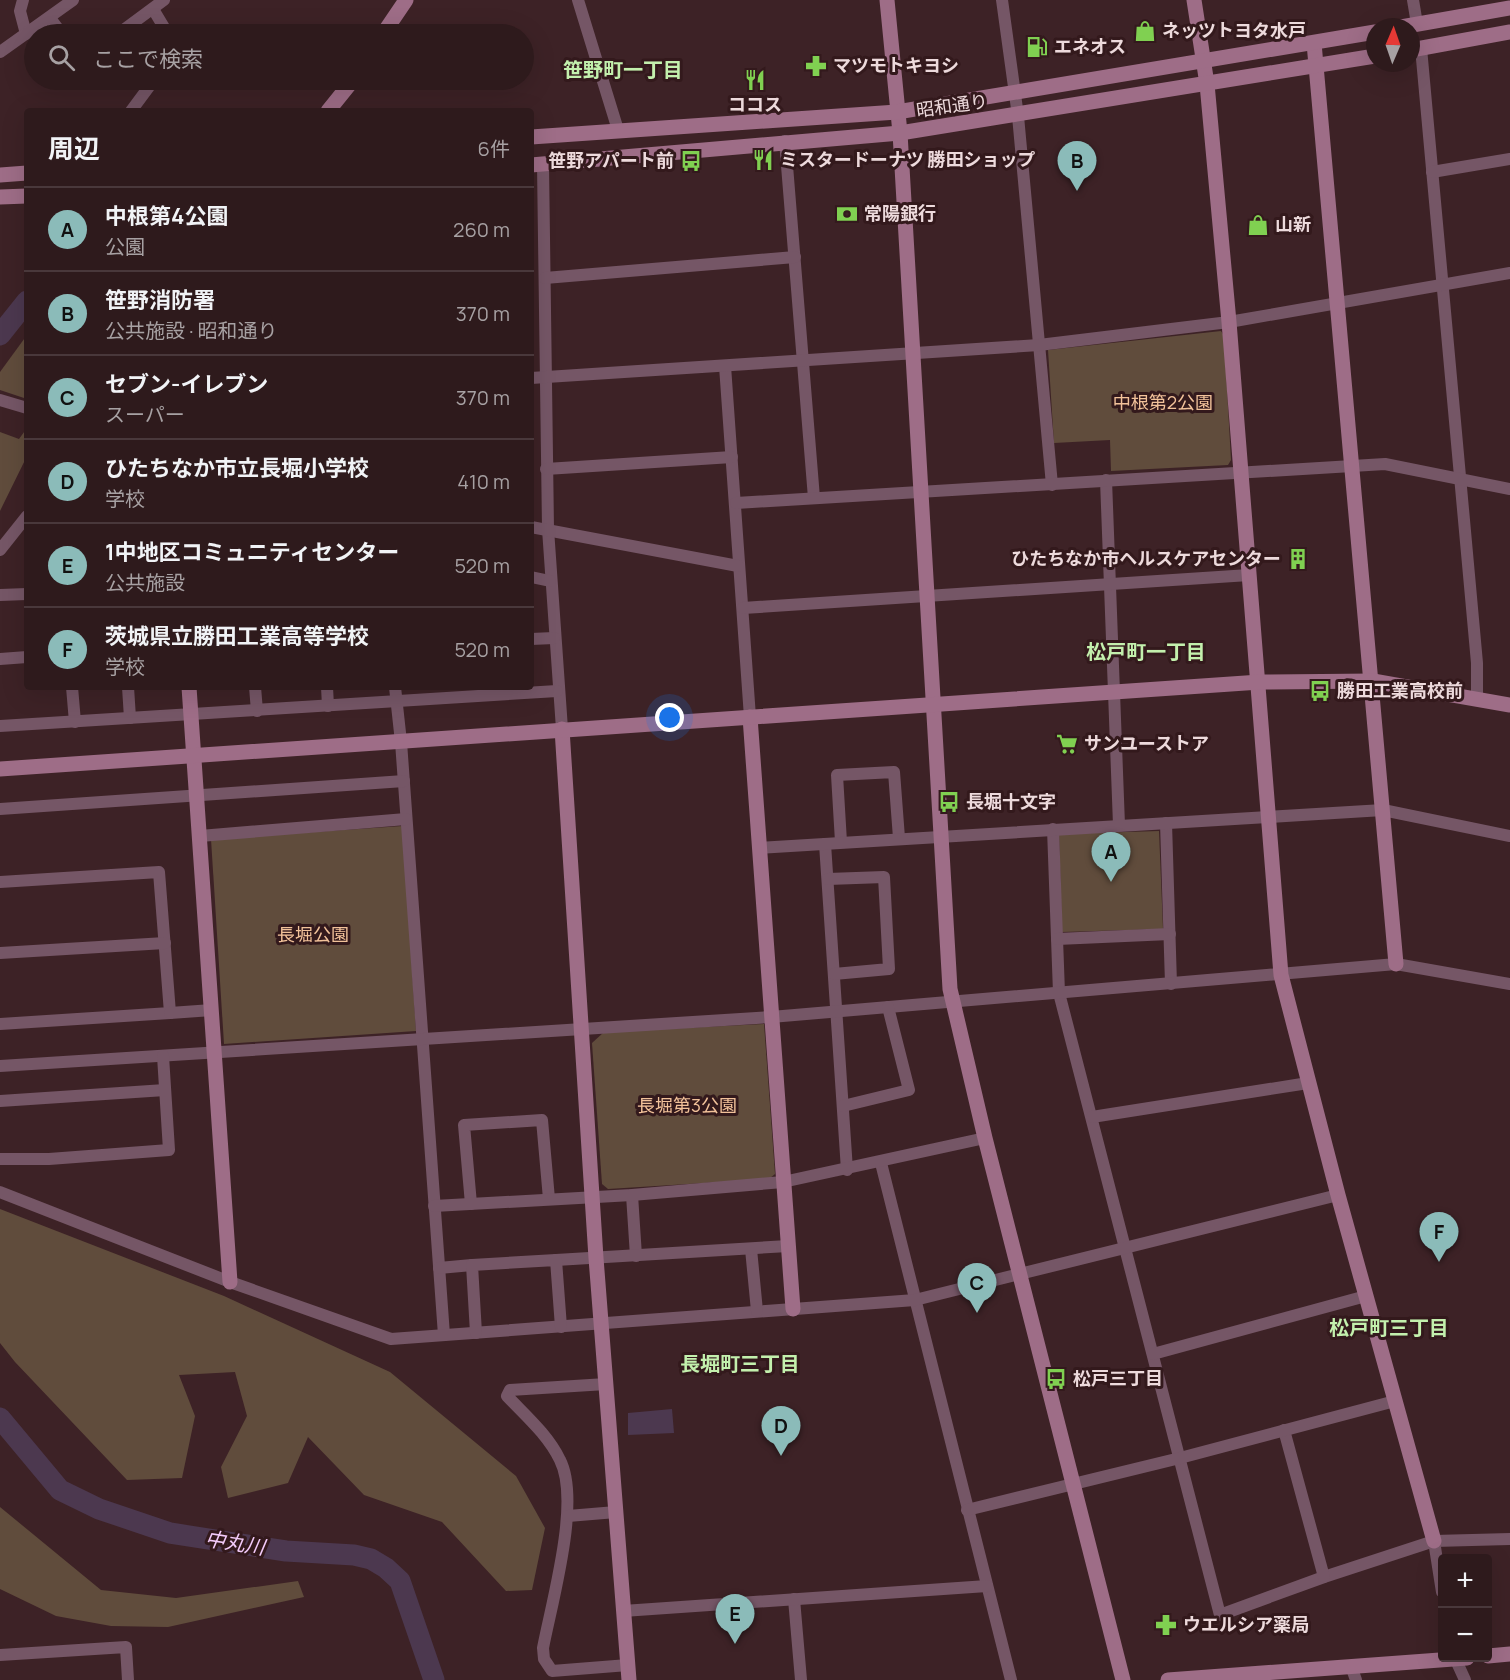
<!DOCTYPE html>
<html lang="ja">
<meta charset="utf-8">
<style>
:root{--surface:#2e1a1c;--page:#362325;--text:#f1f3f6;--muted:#a7a1a3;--line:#49383b;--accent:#8bbbb9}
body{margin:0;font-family:Manrope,"Noto Sans JP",sans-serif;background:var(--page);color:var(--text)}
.controls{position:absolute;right:18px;bottom:18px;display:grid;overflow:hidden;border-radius:6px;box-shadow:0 6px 24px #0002}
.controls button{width:54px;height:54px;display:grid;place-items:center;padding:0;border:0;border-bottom:2px solid var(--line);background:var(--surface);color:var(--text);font:30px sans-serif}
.compass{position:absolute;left:1366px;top:18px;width:54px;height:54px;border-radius:50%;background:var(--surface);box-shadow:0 6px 24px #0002;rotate:2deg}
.you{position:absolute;left:670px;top:718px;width:21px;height:21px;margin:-15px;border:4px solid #fff;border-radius:50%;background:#1a73e8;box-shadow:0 0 0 9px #1a73e833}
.badge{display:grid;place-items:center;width:39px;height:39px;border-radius:50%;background:var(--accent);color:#111;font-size:20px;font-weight:700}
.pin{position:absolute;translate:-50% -50px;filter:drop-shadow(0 2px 3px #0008)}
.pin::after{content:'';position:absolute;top:32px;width:21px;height:18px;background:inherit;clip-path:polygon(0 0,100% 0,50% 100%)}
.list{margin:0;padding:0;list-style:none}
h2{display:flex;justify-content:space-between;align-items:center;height:78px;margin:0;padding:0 24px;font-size:26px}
h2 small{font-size:20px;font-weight:400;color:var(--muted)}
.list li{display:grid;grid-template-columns:39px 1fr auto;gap:18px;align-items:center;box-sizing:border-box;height:84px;padding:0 24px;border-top:2px solid var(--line)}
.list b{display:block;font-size:22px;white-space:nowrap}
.list p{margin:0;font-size:20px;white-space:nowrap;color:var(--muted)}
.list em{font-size:20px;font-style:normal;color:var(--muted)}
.icon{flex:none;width:33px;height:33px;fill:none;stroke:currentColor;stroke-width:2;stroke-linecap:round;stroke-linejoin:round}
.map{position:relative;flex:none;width:1510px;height:1680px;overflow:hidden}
.search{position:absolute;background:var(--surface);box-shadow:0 6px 24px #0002;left:24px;top:24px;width:510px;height:66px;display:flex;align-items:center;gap:15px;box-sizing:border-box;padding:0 21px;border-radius:33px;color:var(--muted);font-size:22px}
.panel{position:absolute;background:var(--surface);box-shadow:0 6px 24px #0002;left:24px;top:108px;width:510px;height:582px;border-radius:6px}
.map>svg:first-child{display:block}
.green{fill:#604c3c}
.water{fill:#4c384f}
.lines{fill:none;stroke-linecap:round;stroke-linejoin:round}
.river{stroke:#4c384f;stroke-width:21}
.street{stroke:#755666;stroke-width:12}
.secondary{stroke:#9e6d87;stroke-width:15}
.labels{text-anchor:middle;stroke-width:6;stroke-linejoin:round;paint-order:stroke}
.poi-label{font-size:18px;font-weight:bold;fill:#eddadc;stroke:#33191c;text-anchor:start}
.street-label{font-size:18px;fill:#eddadc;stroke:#33191c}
.park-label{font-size:18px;fill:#f2c29a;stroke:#33191c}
.neighbourhood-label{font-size:20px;font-weight:bold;fill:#c3f0ad;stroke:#33191c}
.water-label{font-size:20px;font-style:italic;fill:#f3cbfa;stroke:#33191c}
</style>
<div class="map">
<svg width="1510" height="1680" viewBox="0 0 1510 1680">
<rect width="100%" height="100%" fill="#3d2226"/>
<g class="green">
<polygon points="1221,331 1224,336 1231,460 1228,465 1111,471 1110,440 1054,443 1048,350"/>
<polygon points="27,335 27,399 0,390 0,372"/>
<polygon points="27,428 27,456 0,511 0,432 19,439"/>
<polygon points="403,826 416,1031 224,1044 211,839"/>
<polygon points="1159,831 1163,929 1062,932 1059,834"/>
<polygon points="764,1024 775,1174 769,1179 608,1189 602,1184 592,1043 604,1032"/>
<polygon points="0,1209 224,1296 390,1372 516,1476 545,1528 532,1590 506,1591 442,1522 364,1495 308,1437 288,1483 228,1498 221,1467 247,1416 235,1372 179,1375 195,1416 182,1478 127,1480 15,1362 0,1343"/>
<polygon points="0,1507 101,1590 176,1598 298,1581 304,1597 168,1627 111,1626 56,1616 0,1589"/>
</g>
<polygon class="water" points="672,1409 674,1433 628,1435 628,1413"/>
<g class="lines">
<g class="river">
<polyline points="0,335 27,301"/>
<polyline points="0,1418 60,1490 99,1509 170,1533 286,1551 354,1555 371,1559 386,1568 400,1581 434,1680"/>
</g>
<g class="street">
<polyline points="23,0 20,11 26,34"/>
<polyline points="578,0 618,130"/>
<polyline points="1002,0 1018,116 1052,485"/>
<polyline points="1413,0 1417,24"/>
<polyline points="153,9 168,34"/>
<polyline points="50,18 62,34"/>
<polyline points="118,34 164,0"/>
<polyline points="1421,48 1477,663 1477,698"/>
<polyline points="0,52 73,0"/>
<polyline points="131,111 154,80"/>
<polyline points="785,141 814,498"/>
<polyline points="543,165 548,529 562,729"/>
<polyline points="1432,172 1510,159"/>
<polyline points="545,278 795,257"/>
<polyline points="725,366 750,717"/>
<polyline points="531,378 1039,345 1229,322 1510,273"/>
<polyline points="0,400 27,408"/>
<polyline points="546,469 732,457"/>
<polyline points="1106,480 1119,825"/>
<polyline points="736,503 1385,464 1510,489"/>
<polyline points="531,527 738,566"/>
<polyline points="0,550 27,516"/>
<polyline points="531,577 550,581"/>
<polyline points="0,595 27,594"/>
<polyline points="743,608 1249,575"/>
<polyline points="531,639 554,638"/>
<polyline points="0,659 27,657"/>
<polyline points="72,687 75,722"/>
<polyline points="128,687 130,718"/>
<polyline points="255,687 257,711"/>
<polyline points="327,687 328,706"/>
<polyline points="395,687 401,742 444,1335"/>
<polyline points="0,726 557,691"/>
<polyline points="0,809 404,781"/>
<polyline points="1166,823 1171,984"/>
<polyline points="1053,829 1059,993 1220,1615 1324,1577 1434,1541 1510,1539"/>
<polyline points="200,836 406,819"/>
<polyline points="841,842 837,775 894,772 899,838"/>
<polyline points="825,844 847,1170"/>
<polyline points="759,848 1383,810 1510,836"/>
<polyline points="828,879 884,877 889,969 834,974"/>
<polyline points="0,882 159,872 170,1013 0,1024"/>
<polyline points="1057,939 1170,934"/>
<polyline points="0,953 165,943"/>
<polyline points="170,1013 212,1010"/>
<polyline points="0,1066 771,1017 1396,964 1510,984"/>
<polyline points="0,1101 165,1090"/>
<polyline points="843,1106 909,1090 888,1007"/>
<polyline points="1092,1117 1308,1083"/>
<polyline points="0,1159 49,1159 169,1150 163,1056"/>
<polyline points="881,1163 1011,1680"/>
<polyline points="0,1192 230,1282 391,1339 915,1300 1338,1195"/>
<polyline points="632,1195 636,1256"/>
<polyline points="471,1204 464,1125 542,1120 549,1199"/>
<polyline points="434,1206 632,1195 783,1182 985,1138"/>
<polyline points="751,1249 757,1311"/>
<polyline points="556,1260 788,1246"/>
<polyline points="439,1268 472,1265"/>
<polyline points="476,1333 472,1265 556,1260 561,1327"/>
<polyline points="1153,1354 1366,1296"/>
<path d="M 606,1384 L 510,1390 L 507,1396 C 526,1416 548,1435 560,1460 C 581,1501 552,1601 543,1648 L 544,1659 L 552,1671 L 628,1665"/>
<polyline points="1284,1430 1324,1577"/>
<polyline points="967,1510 1180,1458 1395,1401"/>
<polyline points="568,1516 616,1512"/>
<polyline points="1434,1541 1442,1592"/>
<polyline points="794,1599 801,1680"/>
<polyline points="623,1611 987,1586"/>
<polyline points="0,1655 126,1647 128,1680"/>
<polyline points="1455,1658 1465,1680"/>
<polyline points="1351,1666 1356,1680"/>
</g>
<g class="secondary">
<polyline points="887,0 900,133 950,989 985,1138 1123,1680"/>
<polyline points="1194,0 1207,84 1229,322 1281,975 1338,1195 1434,1541"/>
<polyline points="1401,27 1510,8"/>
<polyline points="383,34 406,0"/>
<polyline points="1314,43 1396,964"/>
<polyline points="1411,50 1510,32"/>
<polyline points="328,111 353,80"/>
<polyline points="531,137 897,112 1375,32"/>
<polyline points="531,165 900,133 1375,56"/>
<polyline points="0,175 27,173"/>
<polyline points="0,197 27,196"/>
<polyline points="189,687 230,1282"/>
<polyline points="750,717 793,1309"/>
<polyline points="562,729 596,1258 629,1680"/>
<polyline points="0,769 1260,682 1373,681 1510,705"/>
<polyline points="1488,1656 1510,1654"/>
<polyline points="1168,1680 1467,1658"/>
</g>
</g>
<defs>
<symbol id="shop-bare" viewBox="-9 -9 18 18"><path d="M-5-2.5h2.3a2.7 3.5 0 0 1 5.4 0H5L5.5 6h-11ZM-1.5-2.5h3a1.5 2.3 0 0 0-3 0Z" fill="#80d051" stroke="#33191c" stroke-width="2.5" paint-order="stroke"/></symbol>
<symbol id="fuel-bare" viewBox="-9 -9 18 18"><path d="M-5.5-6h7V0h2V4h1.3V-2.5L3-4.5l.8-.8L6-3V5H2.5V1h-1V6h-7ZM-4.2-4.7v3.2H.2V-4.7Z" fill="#80d051" stroke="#33191c" stroke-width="2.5" paint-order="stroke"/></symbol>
<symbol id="pharmacy-bare" viewBox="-9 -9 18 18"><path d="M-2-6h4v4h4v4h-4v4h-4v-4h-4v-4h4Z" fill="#80d051" stroke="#33191c" stroke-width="2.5" paint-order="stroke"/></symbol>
<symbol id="restaurant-bare" viewBox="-9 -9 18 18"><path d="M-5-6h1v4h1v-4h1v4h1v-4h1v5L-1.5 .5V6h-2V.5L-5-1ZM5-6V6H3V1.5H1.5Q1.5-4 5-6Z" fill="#80d051" stroke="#33191c" stroke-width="2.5" paint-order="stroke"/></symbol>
<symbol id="bus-bare" viewBox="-9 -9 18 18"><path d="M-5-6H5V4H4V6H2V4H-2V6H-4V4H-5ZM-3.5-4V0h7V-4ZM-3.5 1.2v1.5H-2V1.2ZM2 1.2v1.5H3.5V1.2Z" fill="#80d051" stroke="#33191c" stroke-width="2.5" paint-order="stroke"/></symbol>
<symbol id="bank-bare" viewBox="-9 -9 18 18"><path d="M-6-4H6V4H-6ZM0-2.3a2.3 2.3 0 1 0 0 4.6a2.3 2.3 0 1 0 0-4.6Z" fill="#80d051" stroke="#33191c" stroke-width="2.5" paint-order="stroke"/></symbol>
<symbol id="building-bare" viewBox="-9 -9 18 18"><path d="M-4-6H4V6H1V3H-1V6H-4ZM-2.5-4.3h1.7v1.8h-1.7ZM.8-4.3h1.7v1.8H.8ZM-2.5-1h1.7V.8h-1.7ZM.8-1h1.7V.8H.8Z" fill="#80d051" stroke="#33191c" stroke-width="2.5" paint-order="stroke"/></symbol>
<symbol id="supermarket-bare" viewBox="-9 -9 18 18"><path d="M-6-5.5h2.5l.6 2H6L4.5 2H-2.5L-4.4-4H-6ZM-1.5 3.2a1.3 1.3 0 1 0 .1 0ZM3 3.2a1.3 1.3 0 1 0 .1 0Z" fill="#80d051" stroke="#33191c" stroke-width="2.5" paint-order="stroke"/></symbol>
</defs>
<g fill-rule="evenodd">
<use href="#shop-bare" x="1130" y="16" width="30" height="30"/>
<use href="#fuel-bare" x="1022" y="32" width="30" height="30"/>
<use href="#pharmacy-bare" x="801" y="51" width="30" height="30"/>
<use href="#restaurant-bare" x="740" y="65" width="30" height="30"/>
<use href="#restaurant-bare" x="748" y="145" width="30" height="30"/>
<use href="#bus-bare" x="676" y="146" width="30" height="30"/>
<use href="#bank-bare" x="832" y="199" width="30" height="30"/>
<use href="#shop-bare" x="1243" y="210" width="30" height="30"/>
<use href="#building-bare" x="1283" y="544" width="30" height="30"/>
<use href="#bus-bare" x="1305" y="676" width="30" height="30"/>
<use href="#supermarket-bare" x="1052" y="729" width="30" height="30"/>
<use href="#bus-bare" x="934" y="787" width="30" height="30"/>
<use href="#bus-bare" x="1041" y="1364" width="30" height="30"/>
<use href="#pharmacy-bare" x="1151" y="1610" width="30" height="30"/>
</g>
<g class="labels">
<g class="poi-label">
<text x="1162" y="37">ネッツトヨタ水戸</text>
<text x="1054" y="53">エネオス</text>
<text x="833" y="72">マツモトキヨシ</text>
<text x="755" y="111" text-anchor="middle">ココス</text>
<text x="780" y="166">ミスタードーナツ 勝田ショップ</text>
<text x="674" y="167" text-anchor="end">笹野アパート前</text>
<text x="864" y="220">常陽銀行</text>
<text x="1275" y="231">山新</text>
<text x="1281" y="565" text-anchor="end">ひたちなか市ヘルスケアセンター</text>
<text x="1337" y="697">勝田工業高校前</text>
<text x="1084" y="750">サンユーストア</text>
<text x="966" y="808">長堀十文字</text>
<text x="1073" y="1385">松戸三丁目</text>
<text x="1183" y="1631">ウエルシア薬局</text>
</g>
<g class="street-label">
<text transform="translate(952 106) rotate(-8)" y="6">昭和通り</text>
</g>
<g class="park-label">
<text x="1163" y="409">中根第2公園</text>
<text x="313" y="941">長堀公園</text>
<text x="687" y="1112">長堀第3公園</text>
</g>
<g class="neighbourhood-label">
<text x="623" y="77">笹野町一丁目</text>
<text x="1146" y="659">松戸町一丁目</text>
<text x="1389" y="1335">松戸町三丁目</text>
<text x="740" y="1371">長堀町三丁目</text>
</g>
<g class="water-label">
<text transform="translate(235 1543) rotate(9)" y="7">中丸川</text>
</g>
</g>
</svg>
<div class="controls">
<button>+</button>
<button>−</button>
</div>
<svg class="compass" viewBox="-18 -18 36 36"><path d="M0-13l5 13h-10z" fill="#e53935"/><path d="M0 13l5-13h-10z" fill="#a7a1a3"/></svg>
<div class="you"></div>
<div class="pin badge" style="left:1111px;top:882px">A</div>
<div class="pin badge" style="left:1077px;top:191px">B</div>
<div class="pin badge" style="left:977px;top:1313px">C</div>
<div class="pin badge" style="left:781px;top:1456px">D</div>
<div class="pin badge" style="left:735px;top:1644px">E</div>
<div class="pin badge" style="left:1439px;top:1262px">F</div>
<div class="search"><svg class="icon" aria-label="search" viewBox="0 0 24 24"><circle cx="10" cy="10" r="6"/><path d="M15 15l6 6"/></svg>ここで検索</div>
<section class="panel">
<h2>周辺<small>6件</small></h2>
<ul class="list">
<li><span class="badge">A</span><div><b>中根第4公園</b><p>公園</p></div><em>260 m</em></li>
<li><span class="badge">B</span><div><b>笹野消防署</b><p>公共施設 · 昭和通り</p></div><em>370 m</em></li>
<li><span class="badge">C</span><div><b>セブン-イレブン</b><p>スーパー</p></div><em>370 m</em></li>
<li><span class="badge">D</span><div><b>ひたちなか市立長堀小学校</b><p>学校</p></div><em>410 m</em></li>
<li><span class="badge">E</span><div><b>1中地区コミュニティセンター</b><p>公共施設</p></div><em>520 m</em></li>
<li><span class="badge">F</span><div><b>茨城県立勝田工業高等学校</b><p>学校</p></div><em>520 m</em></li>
</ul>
</section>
</div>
